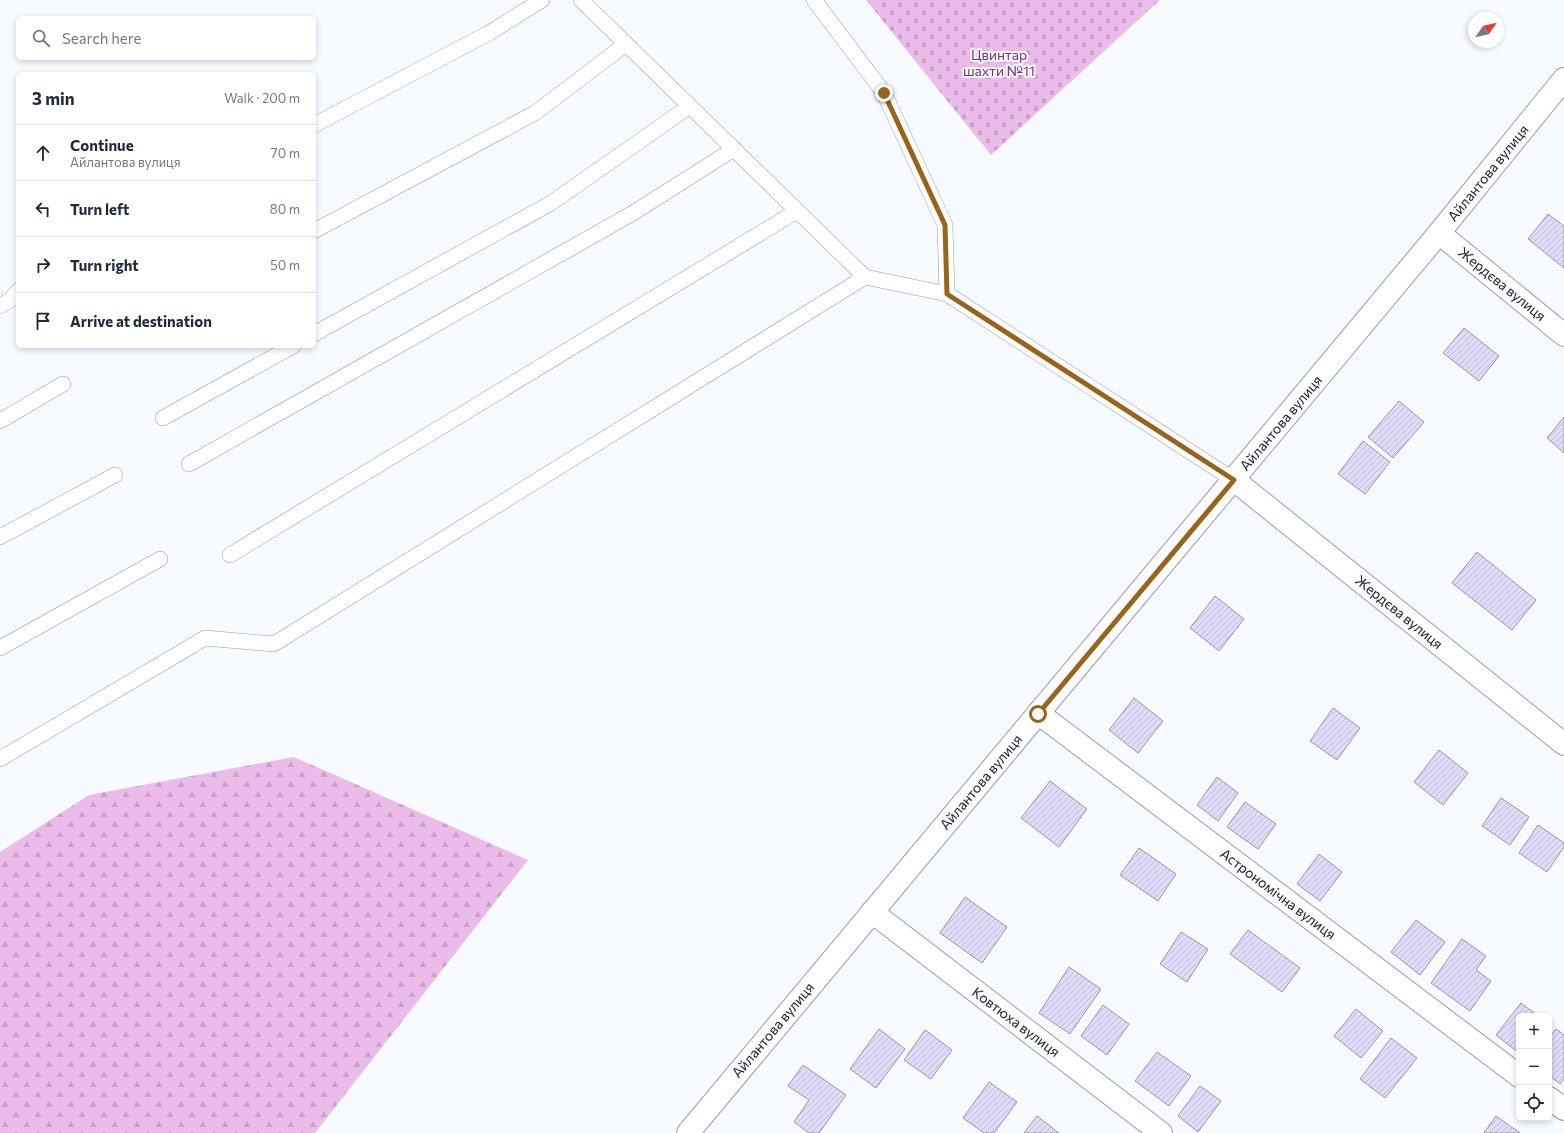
<!DOCTYPE html>
<meta charset="utf-8">
<style>
:root{--surface:#fff;--page:#f2f2f3;--text:#1f2937;--muted:#747a83;--line:#e0e1e3}
body{margin:0;font-family:Commissioner,sans-serif;background:var(--page);color:var(--text)}
.controls{position:absolute;right:12px;bottom:12px;display:grid;overflow:hidden;border-radius:6px;box-shadow:0 2px 6px #0003}
.controls button{width:36px;height:36px;display:grid;place-items:center;padding:0;border:0;border-bottom:1px solid var(--line);background:var(--surface);color:var(--text);font:20px sans-serif}
.compass{position:absolute;left:1468px;top:12px;width:36px;height:36px;border-radius:50%;background:var(--surface);box-shadow:0 2px 6px #0003;rotate:56deg}
.stop{position:absolute;width:12px;height:12px;margin:-9px;border:3px solid #98631b;border-radius:50%;background:#fff}
.stop.end{background:#98631b;border-color:#fff;box-shadow:0 1px 4px #0008}
.list{margin:0;padding:0;list-style:none}
h2{display:flex;justify-content:space-between;align-items:center;height:52px;margin:0;padding:0 16px;font-size:17px}
h2 small{font-size:13px;font-weight:400;color:var(--muted)}
.list li{display:grid;grid-template-columns:26px 1fr auto;gap:12px;align-items:center;box-sizing:border-box;height:56px;padding:0 16px;border-top:1px solid var(--line)}
.list b{display:block;font-size:15px;white-space:nowrap}
.list p{margin:0;font-size:13px;white-space:nowrap;color:var(--muted)}
.list em{font-size:13px;font-style:normal;color:var(--muted)}
.icon{flex:none;width:22px;height:22px;fill:none;stroke:currentColor;stroke-width:2;stroke-linecap:round;stroke-linejoin:round}
.map{position:relative;flex:none;width:1564px;height:1133px;overflow:hidden}
.search{position:absolute;background:var(--surface);box-shadow:0 2px 6px #0003;left:16px;top:16px;width:300px;height:44px;display:flex;align-items:center;gap:10px;box-sizing:border-box;padding:0 14px;border-radius:6px;color:var(--muted);font-size:15px}
.panel{position:absolute;background:var(--surface);box-shadow:0 2px 6px #0003;left:16px;top:72px;width:300px;height:276px;border-radius:6px}
.map>svg:first-child{display:block}
.forest{fill:url(#forest-firs)}
.cemetery{fill:url(#cemetery-stones)}
.building{fill:url(#building-hatch);stroke:#98989c}
.lines{fill:none;stroke-linecap:round;stroke-linejoin:round}
.service-casing{stroke:#9a9da1;stroke-width:16}
.minor-casing{stroke:#9a9da1;stroke-width:24}
.tertiary-casing{stroke:#9a9da1;stroke-width:24}
.service{stroke:#fff;stroke-width:15}
.minor{stroke:#fff;stroke-width:22}
.tertiary{stroke:#fff;stroke-width:22}
.route{stroke:#98631b;stroke-width:5}
.labels{text-anchor:middle;stroke-width:4;stroke-linejoin:round;paint-order:stroke}
.park-label{font-size:14px;fill:#773078;stroke:#f7fafe}
.street-label{font-size:14px;fill:#222324;stroke:#f7fafe}
</style>
<div class="map">
<svg width="1564" height="1133" viewBox="0 0 1564 1133">
<defs>
<pattern id="forest-firs" width="22" height="20" patternUnits="userSpaceOnUse"><rect width="22" height="20" fill="#ebbcea"/><path d="M5 1l3.5 6h-7zM16 11l3.5 6h-7z" fill="#c9a1c9"/></pattern>
<pattern id="cemetery-stones" width="16" height="16" patternUnits="userSpaceOnUse"><rect width="16" height="16" fill="#ebbcea"/><path d="M2 7V4a2 2 0 0 1 4 0v3zM10 15v-3a2 2 0 0 1 4 0v3z" fill="#c9a1c9"/></pattern>
<pattern id="building-hatch" width="6" height="6" patternUnits="userSpaceOnUse"><rect width="6" height="6" fill="#e0dbfa"/><path d="M-1 1l2-2M0 6l6-6M5 7l2-2" fill="none" stroke="#c0bcd6"/></pattern>
</defs>
<rect width="100%" height="100%" fill="#f7fafe"/>
<polygon class="forest" points="294,757 528,860 315,1133 0,1133 0,852 89,795"/>
<polygon class="cemetery" points="866,0 1160,0 991,155"/>
<g class="building">
<polygon points="1548,214 1564,226 1564,268 1528,239"/>
<polygon points="1464,328 1499,356 1479,381 1443,353"/>
<polygon points="1399,401 1424,422 1393,458 1368,437"/>
<polygon points="1564,417 1564,453 1547,438"/>
<polygon points="1363,441 1390,462 1365,494 1338,474"/>
<polygon points="1477,552 1536,600 1512,630 1452,583"/>
<polygon points="1215,596 1244,619 1219,651 1190,628"/>
<polygon points="1134,698 1163,721 1138,753 1109,730"/>
<polygon points="1333,708 1360,728 1337,760 1310,741"/>
<polygon points="1439,750 1468,773 1443,805 1414,782"/>
<polygon points="1217,777 1238,793 1218,821 1197,805"/>
<polygon points="1050,781 1087,809 1059,847 1021,818"/>
<polygon points="1501,798 1529,817 1510,845 1482,826"/>
<polygon points="1245,802 1276,824 1258,849 1227,827"/>
<polygon points="1538,825 1564,843 1564,847 1547,872 1519,853"/>
<polygon points="1139,848 1176,874 1158,901 1120,875"/>
<polygon points="1319,854 1342,872 1320,901 1297,884"/>
<polygon points="965,897 1007,927 982,963 940,933"/>
<polygon points="1416,920 1445,942 1420,975 1391,952"/>
<polygon points="1248,930 1300,968 1282,992 1230,954"/>
<polygon points="1181,932 1208,949 1187,982 1160,964"/>
<polygon points="1462,939 1486,956 1476,970 1491,981 1470,1011 1431,983"/>
<polygon points="1069,967 1101,989 1070,1034 1039,1013"/>
<polygon points="1521,1003 1538,1016 1519,1016 1519,1053 1496,1035"/>
<polygon points="1103,1005 1129,1024 1107,1055 1081,1036"/>
<polygon points="1356,1009 1383,1031 1361,1058 1334,1036"/>
<polygon points="879,1029 905,1049 876,1088 850,1069"/>
<polygon points="1556,1029 1564,1035 1564,1079 1560,1084 1549,1075 1549,1038"/>
<polygon points="925,1030 952,1050 931,1079 904,1060"/>
<polygon points="1391,1038 1417,1058 1385,1098 1360,1079"/>
<polygon points="1157,1052 1191,1076 1169,1106 1135,1081"/>
<polygon points="803,1065 846,1095 819,1133 809,1133 794,1122 809,1100 788,1086"/>
<polygon points="989,1082 1017,1102 994,1133 984,1133 963,1118"/>
<polygon points="1200,1086 1221,1101 1198,1132 1178,1116"/>
<polygon points="1037,1116 1059,1133 1024,1133"/>
<polygon points="1496,1116 1520,1133 1484,1133"/>
</g>
<g class="lines">
<defs>
<g id="service">
<polyline points="581,0 865,277 947,294"/>
<polyline points="814,0 884,93 945,225 947,294 1234,480"/>
<polyline points="314,125 489,33 542,0"/>
<polyline points="314,231 535,113 626,44"/>
<polyline points="0,306 10,300 18,291"/>
<polyline points="314,334 551,203 690,106"/>
<polyline points="163,418 293,346"/>
<polyline points="0,421 63,384"/>
<polyline points="189,464 633,213 734,149"/>
<polyline points="0,537 115,475"/>
<polyline points="230,555 797,211"/>
<polyline points="0,648 160,559"/>
<polyline points="0,759 205,638 274,644 865,277"/>
</g>
<g id="minor">
<polyline points="1439,233 1564,335"/>
<polyline points="1234,480 1564,744"/>
<polyline points="1038,713 1519,1076"/>
<polyline points="872,912 1161,1133"/>
<polyline points="1549,1098 1564,1109"/>
</g>
<polyline id="tertiary" points="688,1133 1439,233 1564,79"/>
</defs>
<use href="#service" class="service-casing"/>
<use href="#minor" class="minor-casing"/>
<use href="#tertiary" class="tertiary-casing"/>
<use href="#service" class="service"/>
<use href="#minor" class="minor"/>
<use href="#tertiary" class="tertiary"/>
</g>
<g class="lines">
<polyline class="route" points="884,93 945,225 947,294 1234,480 1038,714"/>
</g>
<g class="labels">
<g class="park-label">
<text x="999" y="60">Цвинтар<tspan x="999" dy="16">шахти №11</tspan></text>
</g>
<g class="street-label">
<text transform="translate(1488 173) rotate(-51)" y="5">Айлантова вулиця</text>
<text transform="translate(1502 284) rotate(39)" y="5">Жердєва вулиця</text>
<text transform="translate(1281 423) rotate(-50)" y="5">Айлантова вулиця</text>
<text transform="translate(1399 612) rotate(39)" y="5">Жердєва вулиця</text>
<text transform="translate(981 782) rotate(-50)" y="5">Айлантова вулиця</text>
<text transform="translate(1278 894) rotate(37)" y="5">Астрономічна вулиця</text>
<text transform="translate(1016 1022) rotate(37)" y="5">Ковтюха вулиця</text>
<text transform="translate(773 1030) rotate(-50)" y="5">Айлантова вулиця</text>
</g>
</g>
</svg>
<div class="controls">
<button>+</button>
<button>−</button>
<button><svg class="icon" aria-label="locate" viewBox="0 0 24 24"><circle cx="12" cy="12" r="6"/><path d="M12 2v4M12 18v4M2 12h4M18 12h4"/></svg></button>
</div>
<svg class="compass" viewBox="-18 -18 36 36"><path d="M0-13l5 13h-10z" fill="#e53935"/><path d="M0 13l5-13h-10z" fill="#747a83"/></svg>
<div class="stop" style="left:1038px;top:714px"></div>
<div class="stop end" style="left:884px;top:93px"></div>
<div class="search"><svg class="icon" aria-label="search" viewBox="0 0 24 24"><circle cx="10" cy="10" r="6"/><path d="M15 15l6 6"/></svg>Search here</div>
<section class="panel">
<h2>3 min<small>Walk · 200 m</small></h2>
<ul class="list">
<li><svg class="icon" aria-label="ahead" viewBox="0 0 24 24"><path d="M12 20V5M6 11l6-6 6 6"/></svg><div><b>Continue</b><p>Айлантова вулиця</p></div><em>70 m</em></li>
<li><svg class="icon" aria-label="left" viewBox="0 0 24 24"><path d="M17 20v-9H6M10 6l-5 5 5 5"/></svg><div><b>Turn left</b></div><em>80 m</em></li>
<li><svg class="icon" aria-label="right" viewBox="0 0 24 24"><path d="M7 20v-9h11M14 6l5 5-5 5"/></svg><div><b>Turn right</b></div><em>50 m</em></li>
<li><svg class="icon" aria-label="arrive" viewBox="0 0 24 24"><path d="M6 21V4h12l-3 4 3 4H6"/></svg><div><b>Arrive at destination</b></div></li>
</ul>
</section>
</div>
